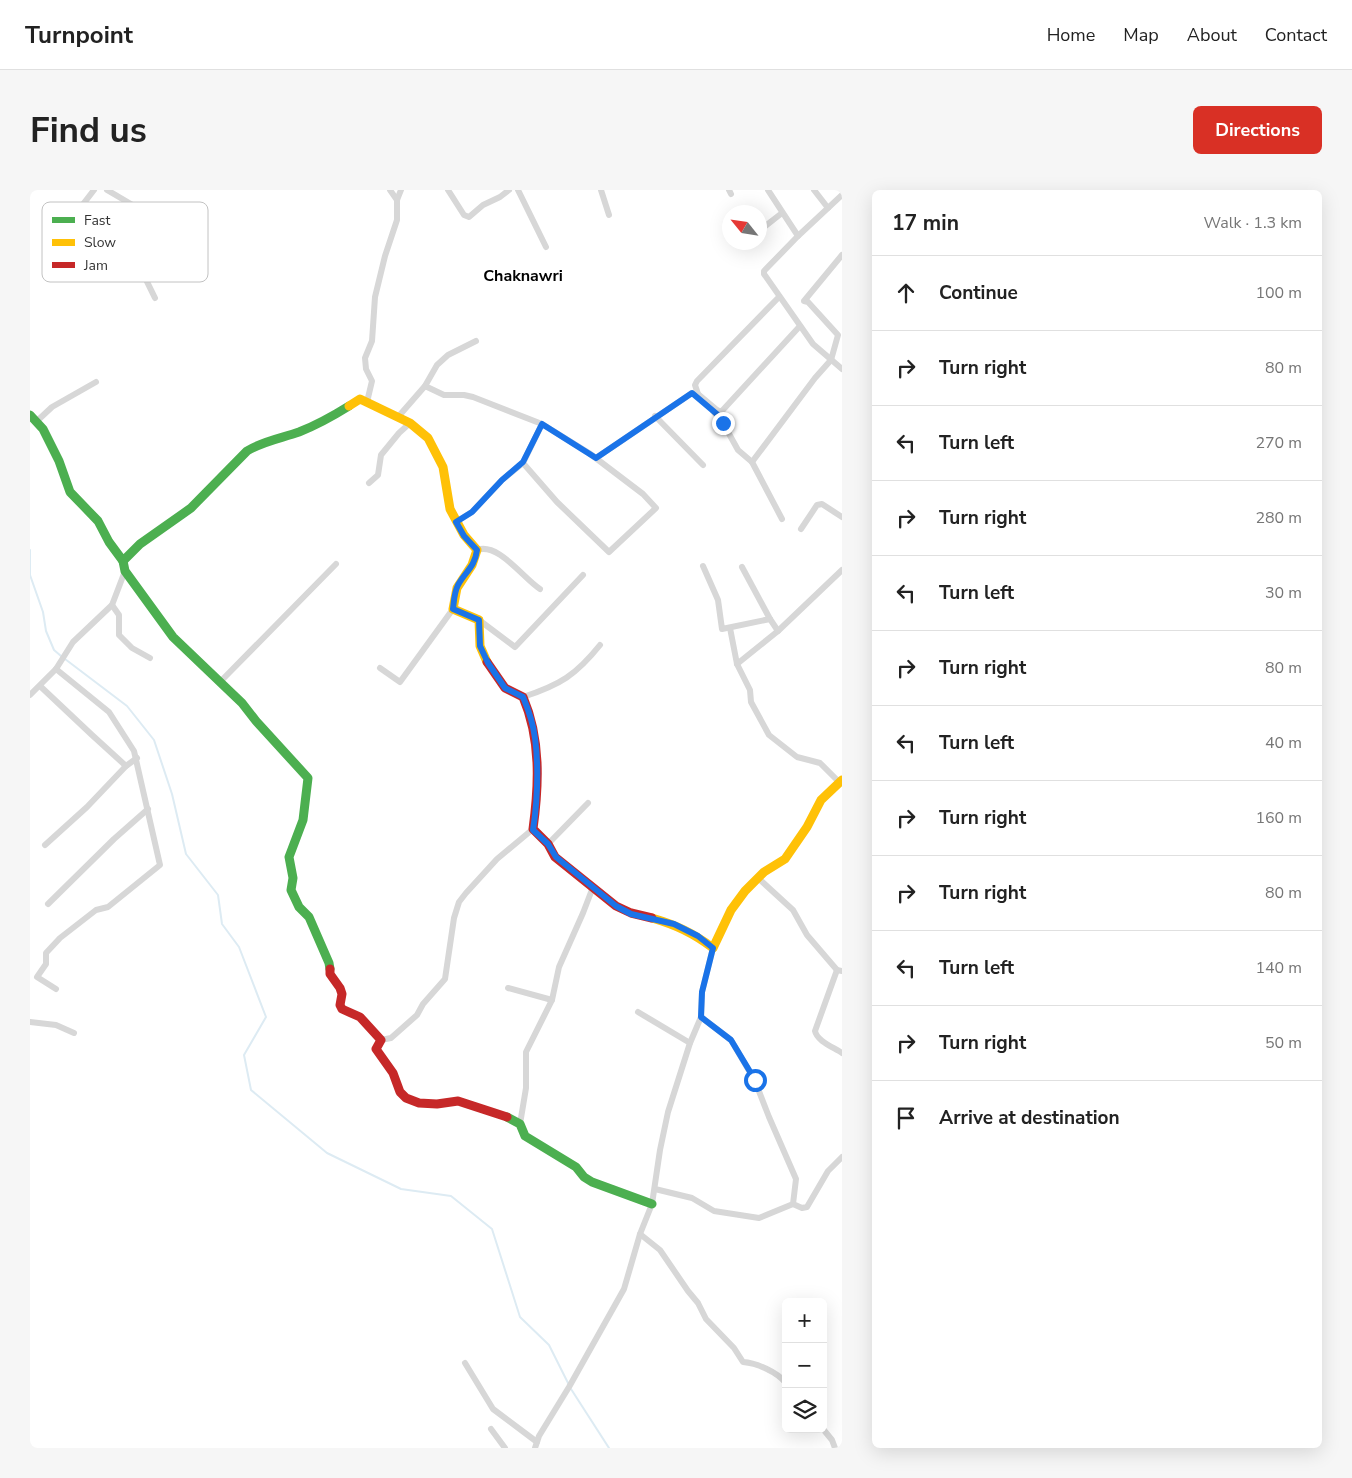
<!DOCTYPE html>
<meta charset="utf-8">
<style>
:root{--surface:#fff;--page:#f6f6f6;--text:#222;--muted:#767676;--line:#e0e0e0;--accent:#d93025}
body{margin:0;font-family:"Nunito Sans",sans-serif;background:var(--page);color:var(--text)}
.controls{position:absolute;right:15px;bottom:15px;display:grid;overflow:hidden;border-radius:8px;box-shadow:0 5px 20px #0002}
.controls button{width:45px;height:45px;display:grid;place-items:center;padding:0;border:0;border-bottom:1px solid var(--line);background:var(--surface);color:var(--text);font:25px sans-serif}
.compass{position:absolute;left:692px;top:15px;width:45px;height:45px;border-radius:50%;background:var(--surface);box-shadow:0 5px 20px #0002;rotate:300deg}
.stop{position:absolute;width:15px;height:15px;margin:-11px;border:4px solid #1a73e8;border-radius:50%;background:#fff}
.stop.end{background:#1a73e8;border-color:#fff;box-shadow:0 1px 5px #0008}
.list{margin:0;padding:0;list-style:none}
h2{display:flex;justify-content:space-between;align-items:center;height:65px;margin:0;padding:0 20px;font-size:21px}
h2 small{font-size:16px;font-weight:400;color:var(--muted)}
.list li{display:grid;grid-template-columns:32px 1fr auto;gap:15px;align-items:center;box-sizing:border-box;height:75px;padding:0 20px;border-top:1px solid var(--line)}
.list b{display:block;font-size:19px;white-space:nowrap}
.list em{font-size:16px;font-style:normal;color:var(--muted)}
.icon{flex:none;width:28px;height:28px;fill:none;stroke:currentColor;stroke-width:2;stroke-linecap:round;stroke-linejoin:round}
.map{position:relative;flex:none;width:812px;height:1258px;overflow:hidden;border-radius:8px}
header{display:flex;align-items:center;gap:30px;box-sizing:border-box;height:70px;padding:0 25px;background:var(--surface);border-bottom:1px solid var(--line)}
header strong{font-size:24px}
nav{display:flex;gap:28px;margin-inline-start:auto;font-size:18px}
.intro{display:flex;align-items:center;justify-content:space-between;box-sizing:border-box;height:120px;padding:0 30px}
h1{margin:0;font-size:35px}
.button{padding:12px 22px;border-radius:8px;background:var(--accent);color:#fff;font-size:18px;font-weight:700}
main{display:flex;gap:30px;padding:0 30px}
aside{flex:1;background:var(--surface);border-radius:8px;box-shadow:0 5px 20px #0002}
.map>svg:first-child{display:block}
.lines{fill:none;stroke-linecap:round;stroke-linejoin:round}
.stream{stroke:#ddebf3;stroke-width:2}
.street{stroke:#d7d7d7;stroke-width:6}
.fast{stroke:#4caf50;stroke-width:9}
.slow{stroke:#ffc107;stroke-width:9}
.jam{stroke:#c62828;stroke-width:9}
.route{stroke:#1a73e8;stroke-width:6}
.labels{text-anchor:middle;stroke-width:5;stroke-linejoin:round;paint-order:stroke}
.quarter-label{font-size:16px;font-weight:bold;fill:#000;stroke:#fff}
.key{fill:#fff;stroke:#c2c2c2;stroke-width:1}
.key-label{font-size:14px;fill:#333}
</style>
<header>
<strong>Turnpoint</strong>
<nav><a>Home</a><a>Map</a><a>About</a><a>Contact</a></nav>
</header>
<div class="intro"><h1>Find us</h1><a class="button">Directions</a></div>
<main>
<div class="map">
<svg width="812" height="1258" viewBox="0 0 812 1258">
<rect width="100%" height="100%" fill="#fff"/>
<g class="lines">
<g class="stream">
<polyline points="0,360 0,385 13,422 16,441 24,460 31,466"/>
<polyline points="35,469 97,516 124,550 142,604 156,664 188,705 192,734 209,757 236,827 214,865 221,900 297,963 371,999 421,1006 462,1039 490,1127 519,1155 539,1195"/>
<polyline points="541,1199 579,1258"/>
</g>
<g class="street">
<polyline points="77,0 106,17"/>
<polyline points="360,0 367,10"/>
<polyline points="418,0 434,25 439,27 453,15 470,7 479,0"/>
<polyline points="488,0 516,57"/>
<polyline points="571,0 579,25"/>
<polyline points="699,0 701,4"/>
<polyline points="738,0 768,46 812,5"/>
<polyline points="784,0 798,18"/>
<polyline points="49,19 101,59 125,108"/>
<polyline points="729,41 752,23"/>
<polyline points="768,46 734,81 734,84 783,154 812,179"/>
<polyline points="28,47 74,83"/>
<polyline points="716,53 716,52"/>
<polyline points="20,57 64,0"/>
<polyline points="395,196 414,205 434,205 443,207 512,234 559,263 613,304 626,318 579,362 527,312 493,273 472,290 442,322 426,332"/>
<polyline points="668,204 665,195 667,191 749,107"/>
<polyline points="337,212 342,191 336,179 335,168 342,151 345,107 355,66 367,30 367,10 371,0"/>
<polyline points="683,221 693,233 708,260 722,272 752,329"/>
<polyline points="625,226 673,275"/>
<polyline points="368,227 395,196 407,175 418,165 446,151"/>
<polyline points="7,231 22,217 66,192"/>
<polyline points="566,268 662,203 668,204 687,220 691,222 770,136"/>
<polyline points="722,272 785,188 801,170 808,145 778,112 774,111 812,65"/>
<polyline points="493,273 512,234"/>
<polyline points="339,293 348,285 351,265 369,243 380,233"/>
<polyline points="771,339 787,315 792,314 812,327"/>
<path d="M 447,360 C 468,352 493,388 510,399"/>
<polyline points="673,376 688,410 692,439 740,429 748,441 707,474"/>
<polyline points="712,377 740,429"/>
<polyline points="82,415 89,425 89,445 102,458 120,468"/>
<polyline points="449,430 485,457 553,385"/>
<polyline points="700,438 707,474 720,500 721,512 739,545 767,567 790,573 810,593"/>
<polyline points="748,441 812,380"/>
<polyline points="350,478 370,492 423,419"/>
<polyline points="190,492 306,374"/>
<polyline points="10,496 62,545 96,576"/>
<polyline points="0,505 26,479 43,452 82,415 95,381"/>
<path d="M 493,507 C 530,495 546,485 570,455"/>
<polyline points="518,654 558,613"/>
<polyline points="15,655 57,617 96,576 107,568"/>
<polyline points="728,688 763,720 777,745 807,780 812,781"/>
<polyline points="18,714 84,649 118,619"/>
<path d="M 807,780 L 785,841 C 787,851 803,857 812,863"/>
<polyline points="478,798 522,810"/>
<polyline points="26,799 7,787 16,774 16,763 30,748 66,720 78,717 130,675 104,561 79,522 26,479"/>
<polyline points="608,822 660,853"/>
<polyline points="671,827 701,850 725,891 739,927 766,989 763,1014 772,1018 777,1017 798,981 812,967"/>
<polyline points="0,832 26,835 44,843"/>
<polyline points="351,850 361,848 387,825 393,814 415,789 424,728 429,712 436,703 467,669 503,639"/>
<polyline points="490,934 496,898 496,862 522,810 529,777 553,723 563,697"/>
<polyline points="625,999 662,1008 684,1021 729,1028 763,1014"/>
<path d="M 610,1044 L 630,1060 L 658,1101 L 668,1113 L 676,1129 L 704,1158 L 713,1172 C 727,1173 747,1182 756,1193"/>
<polyline points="435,1173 463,1219 507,1252"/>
<polyline points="461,1239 475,1258"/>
<polyline points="793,1239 802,1250 805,1258"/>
<polyline points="505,1258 509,1246 539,1197 594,1099 610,1044 622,1014 630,960 638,922 660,853 671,827 672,802 683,758"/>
</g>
<g class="fast">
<path d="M 0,225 L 13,239 L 29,271 L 40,302 L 68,331 L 79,352 L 93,371 L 110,354 L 161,318 L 217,261 C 233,251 252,248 269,242 C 287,235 303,226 319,216"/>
<polyline points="93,371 95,381 143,447 212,513 226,531 278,588 273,630 259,667 263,688 261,700 269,717 279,727 299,773 300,779"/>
<polyline points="477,927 490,934 495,946 546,977 554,987 562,992 622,1014"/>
</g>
<g class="slow">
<polyline points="319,216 330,209 380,233 398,248 413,277 420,319 434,345 447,360 442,375 427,398 423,419 449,430 450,456 457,472"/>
<path d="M 622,728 C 646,735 663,743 683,758 L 701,720 L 715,701 L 734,682 L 755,669 L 777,637 L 791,610 L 812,590"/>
</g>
<g class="jam">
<path d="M 457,472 L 475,498 L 493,507 C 511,549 509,595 503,639 L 518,654 L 525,667 L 586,716 L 601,723 L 622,728"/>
<polyline points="300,779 300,784 310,798 312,804 310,815 312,819 330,827 351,850 346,859 363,883 370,902 376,908 389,913 407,914 428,911 477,927"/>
</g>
</g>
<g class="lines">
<path class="route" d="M 693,233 L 688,225 L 662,203 L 566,268 L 512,234 L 493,272 L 472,290 L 442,322 L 426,332 L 434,346 L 447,360 C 445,377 435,382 428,395 C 424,403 424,411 423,419 L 449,430 L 450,456 L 458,473 L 475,498 L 493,507 C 496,514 499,522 501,529 C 510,560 508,608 503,640 L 518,654 L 526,667 L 586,716 L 601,724 L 644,734 L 668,746 L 683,758 L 672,802 L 671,827 L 701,850 L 725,890"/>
</g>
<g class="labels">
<g class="quarter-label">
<text x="493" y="91">Chaknawri</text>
</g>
</g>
<rect x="12" y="12" width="166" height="80" rx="8" class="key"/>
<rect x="22" y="27" width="23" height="6" fill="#4caf50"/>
<rect x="22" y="49" width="23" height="7" fill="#ffc107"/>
<rect x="22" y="72" width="23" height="6" fill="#c62828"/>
<g class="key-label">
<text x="54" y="35">Fast</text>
<text x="54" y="57">Slow</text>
<text x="54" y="80">Jam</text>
</g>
</svg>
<div class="controls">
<button>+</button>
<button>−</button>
<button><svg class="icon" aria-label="layers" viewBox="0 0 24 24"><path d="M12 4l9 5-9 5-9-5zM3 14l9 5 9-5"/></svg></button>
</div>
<svg class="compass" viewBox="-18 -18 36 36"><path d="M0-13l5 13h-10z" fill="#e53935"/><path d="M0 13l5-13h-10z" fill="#767676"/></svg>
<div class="stop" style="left:725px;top:890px"></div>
<div class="stop end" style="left:693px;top:233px"></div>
</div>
<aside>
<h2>17 min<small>Walk · 1.3 km</small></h2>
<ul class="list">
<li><svg class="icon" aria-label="ahead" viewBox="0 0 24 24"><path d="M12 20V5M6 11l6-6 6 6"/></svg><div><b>Continue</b></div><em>100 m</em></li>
<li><svg class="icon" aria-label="right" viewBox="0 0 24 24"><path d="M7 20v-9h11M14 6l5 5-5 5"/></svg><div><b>Turn right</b></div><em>80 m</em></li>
<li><svg class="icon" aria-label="left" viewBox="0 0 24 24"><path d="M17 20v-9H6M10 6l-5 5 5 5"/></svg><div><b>Turn left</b></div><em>270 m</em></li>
<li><svg class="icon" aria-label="right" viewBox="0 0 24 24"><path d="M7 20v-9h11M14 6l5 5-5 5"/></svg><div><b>Turn right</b></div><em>280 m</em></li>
<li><svg class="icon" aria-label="left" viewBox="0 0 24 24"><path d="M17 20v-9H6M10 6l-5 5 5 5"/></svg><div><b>Turn left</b></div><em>30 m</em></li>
<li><svg class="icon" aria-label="right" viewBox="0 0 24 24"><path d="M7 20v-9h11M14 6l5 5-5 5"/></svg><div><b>Turn right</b></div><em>80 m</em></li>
<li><svg class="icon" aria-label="left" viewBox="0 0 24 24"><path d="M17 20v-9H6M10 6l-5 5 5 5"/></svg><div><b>Turn left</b></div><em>40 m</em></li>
<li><svg class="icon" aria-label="right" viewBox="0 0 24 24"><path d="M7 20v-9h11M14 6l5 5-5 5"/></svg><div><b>Turn right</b></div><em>160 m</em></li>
<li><svg class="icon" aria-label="right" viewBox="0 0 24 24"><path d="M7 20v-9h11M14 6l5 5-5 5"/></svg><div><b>Turn right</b></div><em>80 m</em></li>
<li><svg class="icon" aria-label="left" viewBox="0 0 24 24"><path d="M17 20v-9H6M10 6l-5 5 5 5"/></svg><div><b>Turn left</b></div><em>140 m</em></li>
<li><svg class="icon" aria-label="right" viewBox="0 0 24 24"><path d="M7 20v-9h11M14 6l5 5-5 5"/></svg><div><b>Turn right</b></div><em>50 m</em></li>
<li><svg class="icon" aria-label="arrive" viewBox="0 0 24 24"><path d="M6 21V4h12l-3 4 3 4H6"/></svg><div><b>Arrive at destination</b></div></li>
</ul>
</aside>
</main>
